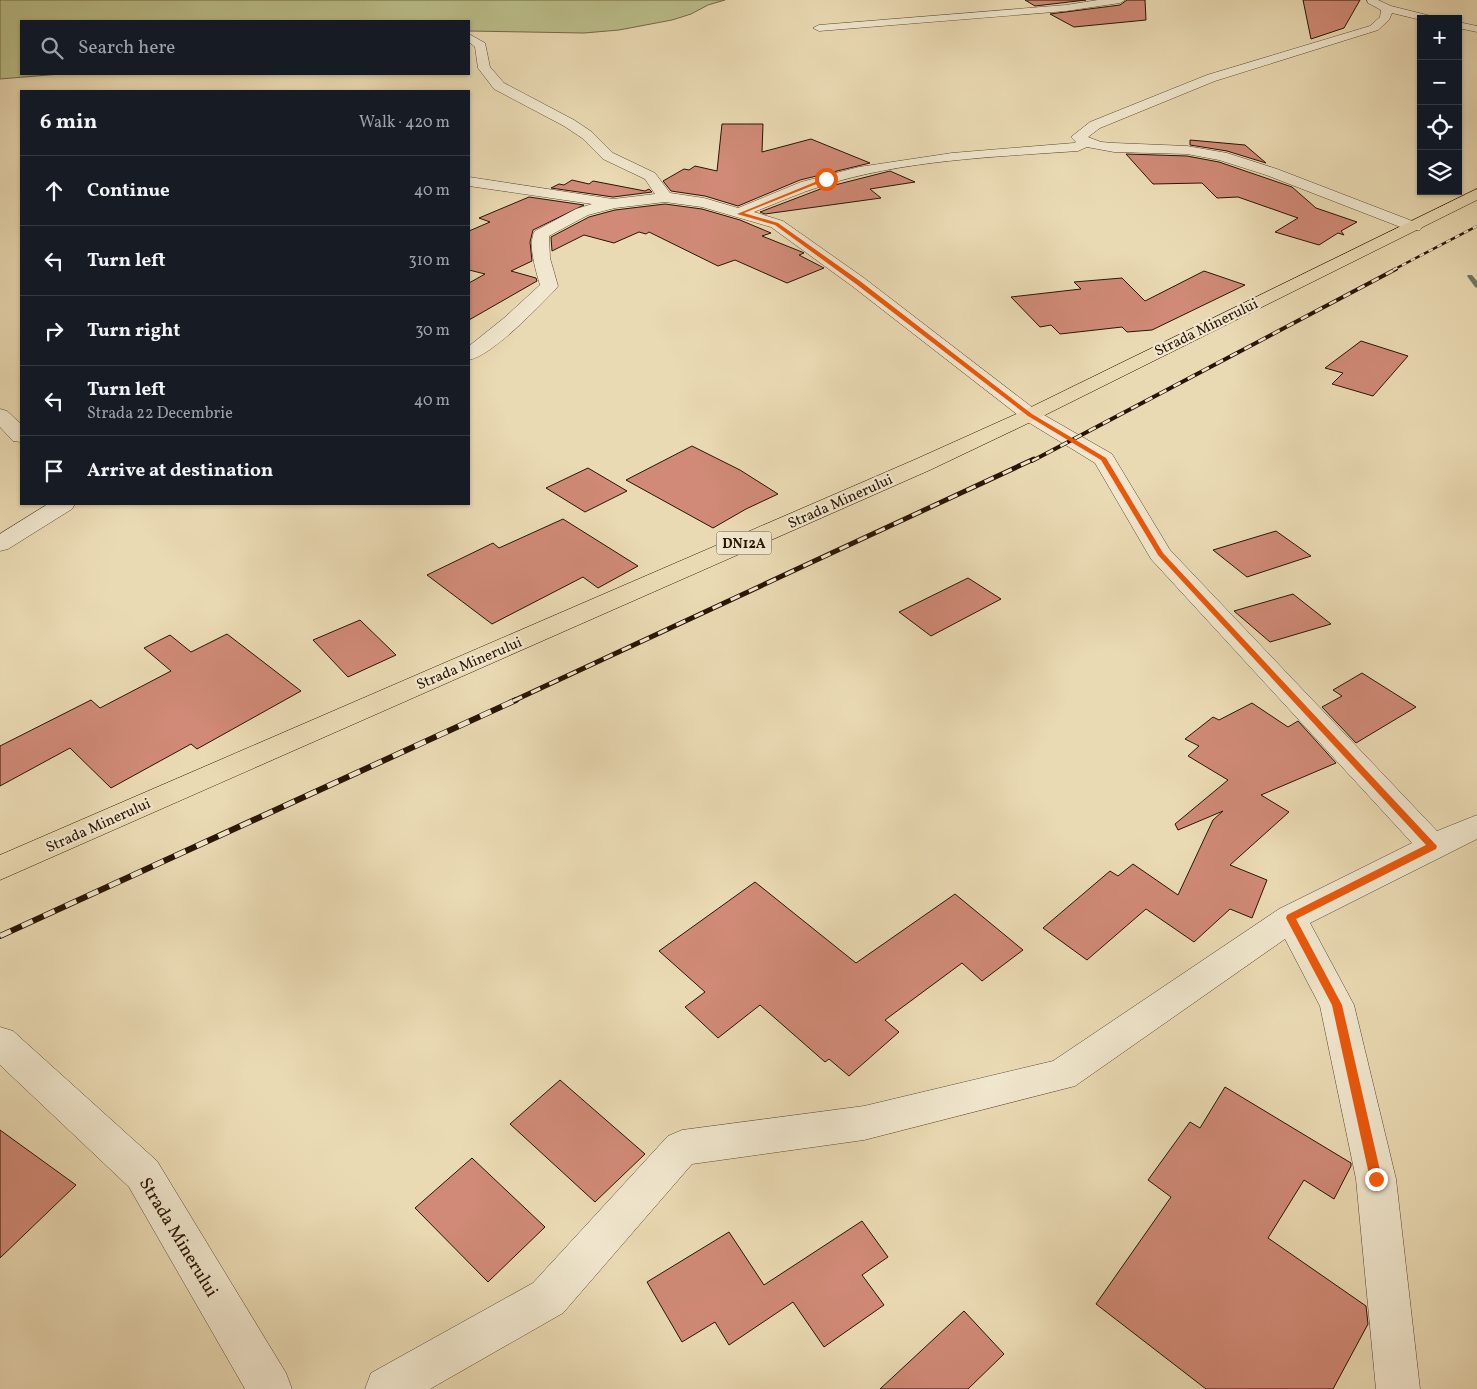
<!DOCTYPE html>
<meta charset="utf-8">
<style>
:root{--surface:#171b24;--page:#242831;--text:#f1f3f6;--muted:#9ea1a6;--line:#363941}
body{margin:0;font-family:Vollkorn,serif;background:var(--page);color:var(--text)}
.controls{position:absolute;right:15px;top:15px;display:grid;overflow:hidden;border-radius:0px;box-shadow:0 1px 4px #0004}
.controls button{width:45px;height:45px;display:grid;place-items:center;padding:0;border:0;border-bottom:1px solid var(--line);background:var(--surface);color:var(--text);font:25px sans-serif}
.stop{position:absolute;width:15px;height:15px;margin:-11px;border:4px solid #ea580c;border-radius:50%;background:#fff}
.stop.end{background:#ea580c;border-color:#fff;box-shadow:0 1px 5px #0008}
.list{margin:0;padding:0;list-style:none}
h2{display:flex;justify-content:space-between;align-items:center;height:65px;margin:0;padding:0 20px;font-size:21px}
h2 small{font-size:16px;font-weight:400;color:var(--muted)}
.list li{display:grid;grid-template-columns:32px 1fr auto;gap:15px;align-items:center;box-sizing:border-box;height:70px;padding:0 20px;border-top:1px solid var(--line)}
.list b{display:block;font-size:19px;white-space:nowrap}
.list p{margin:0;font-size:16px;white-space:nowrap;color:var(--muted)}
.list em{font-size:16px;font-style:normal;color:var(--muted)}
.icon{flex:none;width:28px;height:28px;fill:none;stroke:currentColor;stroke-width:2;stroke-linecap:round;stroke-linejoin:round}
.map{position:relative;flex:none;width:1477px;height:1389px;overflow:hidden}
.search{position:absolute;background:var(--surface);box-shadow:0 1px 4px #0004;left:20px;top:20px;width:450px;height:55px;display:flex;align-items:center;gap:12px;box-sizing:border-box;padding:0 18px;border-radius:0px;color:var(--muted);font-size:19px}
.panel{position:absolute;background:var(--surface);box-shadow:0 1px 4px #0004;left:20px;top:90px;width:450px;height:415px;border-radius:0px}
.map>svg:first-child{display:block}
.green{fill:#babe8a;stroke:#726947}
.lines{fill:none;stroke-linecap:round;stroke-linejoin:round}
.stream{fill:#6c7868;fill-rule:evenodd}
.building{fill:#d08a77;stroke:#291404}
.street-casing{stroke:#594630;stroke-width:1}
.primary-casing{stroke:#291404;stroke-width:1}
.street{fill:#f1e7ce;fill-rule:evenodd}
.primary{fill:#eadab3;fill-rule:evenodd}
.rail-far3-casing{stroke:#291404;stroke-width:2.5}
.rail-far2-casing{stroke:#291404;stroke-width:4}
.rail-far1-casing{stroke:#291404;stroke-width:5}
.rail-casing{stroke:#291404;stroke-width:6}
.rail-far3{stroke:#f1e7ce;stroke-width:2;stroke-dasharray:5;stroke-linecap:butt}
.rail-far2{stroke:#f1e7ce;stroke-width:2.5;stroke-dasharray:8;stroke-linecap:butt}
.rail-far1{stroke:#f1e7ce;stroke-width:3;stroke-dasharray:10;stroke-linecap:butt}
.rail{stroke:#f1e7ce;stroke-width:4.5;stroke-dasharray:12;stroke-linecap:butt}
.route{fill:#ea580c}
.labels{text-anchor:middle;stroke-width:4.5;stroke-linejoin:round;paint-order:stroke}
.shield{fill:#f1e7ce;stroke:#655341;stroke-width:1}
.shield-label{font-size:14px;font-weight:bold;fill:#291404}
.street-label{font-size:15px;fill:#291404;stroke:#f1e7ce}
.near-street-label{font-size:18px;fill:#291404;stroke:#f1e7ce}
</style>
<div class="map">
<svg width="1477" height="1389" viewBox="0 0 1477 1389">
<rect width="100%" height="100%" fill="#eadab3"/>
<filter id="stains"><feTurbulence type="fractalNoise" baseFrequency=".004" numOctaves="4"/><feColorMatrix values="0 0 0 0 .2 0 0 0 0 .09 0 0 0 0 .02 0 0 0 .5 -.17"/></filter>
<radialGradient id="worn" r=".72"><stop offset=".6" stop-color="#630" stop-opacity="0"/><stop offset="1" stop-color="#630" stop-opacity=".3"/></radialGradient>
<polygon class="green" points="0,0 725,0 708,5 691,14 672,20 619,30 584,33 469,31 469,21 21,21 21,74 60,74 0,79"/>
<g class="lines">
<polygon class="stream" points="1468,275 1472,275 1477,281 1477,288 1475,287 1467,276"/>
</g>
<g class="building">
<polygon points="1025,0 1086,0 1035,6"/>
<polygon points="1127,0 1145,0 1146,20 1074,27 1050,14 1120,5"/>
<polygon points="1303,0 1360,0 1344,28 1311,39"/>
<polygon points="722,124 763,124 762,152 811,139 870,163 800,180 738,206 705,196 671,191 663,181 684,169 689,170 695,166 717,171"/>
<polygon points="1190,140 1245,145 1266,163 1227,151 1190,145"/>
<polygon points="1126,154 1187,156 1219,162 1292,187 1316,208 1357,222 1341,231 1344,235 1338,233 1319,245 1275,232 1298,218 1238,197 1217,198 1202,183 1153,184"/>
<polygon points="890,171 915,182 870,189 881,198 765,214 760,212 823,188"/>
<polygon points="572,180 589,184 593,181 645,191 649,189 652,192 613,197 551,188 559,184 564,185"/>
<polygon points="529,197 584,205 533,230 530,242 532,261 511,271 536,278 537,281 469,320 469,283 485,274 469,270 469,231 490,222 479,218"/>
<polygon points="665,204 702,209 740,220 771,233 762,236 802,252 804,253 799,255 824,268 787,283 735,260 718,266 649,232 646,234 639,232 614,243 584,235 552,251 551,237 589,217 615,210"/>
<polygon points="1204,271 1245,285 1152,330 1127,332 1122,327 1060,334 1051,325 1040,327 1011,297 1081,289 1074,282 1122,278 1145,301"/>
<polygon points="1361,341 1408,356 1373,396 1332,384 1343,373 1325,368"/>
<polygon points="692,446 740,470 778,494 746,509 713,528 626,480"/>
<polygon points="588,468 627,491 585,512 546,488"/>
<polygon points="563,519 638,566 598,588 583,577 492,624 427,575 493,543 499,548"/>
<polygon points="1276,531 1311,556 1247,577 1213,550"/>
<polygon points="968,578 1001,599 931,636 899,612"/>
<polygon points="1293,594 1331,624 1270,642 1234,611"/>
<polygon points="360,620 396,655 348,677 313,640"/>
<polygon points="227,634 301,691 197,749 191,744 111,788 70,748 0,786 0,746 91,700 100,708 171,671 144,648 170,635 191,652"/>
<polygon points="1362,673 1416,707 1356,743 1322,707 1342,696 1333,690"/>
<polygon points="1252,703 1288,727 1298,721 1336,763 1261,795 1289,812 1230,865 1267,880 1252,918 1230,909 1194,942 1146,909 1087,960 1043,928 1110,871 1118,876 1133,864 1178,895 1213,820 1223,811 1178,830 1175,824 1228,780 1188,756 1199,746 1185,739 1213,717 1219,720"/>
<polygon points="755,882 856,963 955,894 1023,950 982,981 962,963 885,1020 899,1032 849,1076 829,1059 825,1062 760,1005 718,1038 685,1007 705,992 659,951"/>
<polygon points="560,1080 645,1154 595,1202 510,1124"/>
<polygon points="1225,1087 1351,1163 1351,1166 1334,1199 1304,1180 1268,1238 1366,1306 1368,1324 1333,1389 1206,1389 1096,1304 1171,1197 1148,1180 1190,1122 1200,1128"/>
<polygon points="0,1130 76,1185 0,1258"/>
<polygon points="472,1158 545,1227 488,1282 415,1208"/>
<polygon points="862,1221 888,1257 862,1275 884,1305 824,1347 793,1302 729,1345 715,1322 682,1342 647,1282 729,1232 764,1285"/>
<polygon points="964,1311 1004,1354 968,1389 880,1389"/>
</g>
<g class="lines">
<defs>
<g id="street">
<polygon points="1098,0 1125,0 1120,3 1066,11 819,31 813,28 819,25 1066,5"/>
<path d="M 1367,0 L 1378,0 L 1391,6 L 1435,17 L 1436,19 L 1421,20 L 1392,13 L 1389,20 L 1378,30 L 1215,81 L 1100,128 L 1088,137 L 1101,142 L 1114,143 L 1187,146 L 1227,153 L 1277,169 L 1420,224 L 1422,227 L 1420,230 L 1408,230 L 1266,175 L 1219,160 L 1187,154 L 1114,152 L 1087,147 L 1078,151 C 993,157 903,160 822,186 C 799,193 777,203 754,212 L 783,221 L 864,278 L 1037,411 L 1112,454 L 1170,550 L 1437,831 L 1477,815 L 1477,839 L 1310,923 L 1354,1005 L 1396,1179 L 1420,1389 L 1376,1389 L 1356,1179 L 1320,1006 L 1285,939 L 1075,1086 L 864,1140 L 692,1164 L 563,1313 L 430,1389 L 365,1389 L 371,1373 L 533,1283 L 668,1136 L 682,1130 L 864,1106 L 1053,1061 L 1279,909 L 1412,843 L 1151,559 L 1095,463 L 1023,419 L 852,286 L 771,227 L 702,207 L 665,202 L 615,208 L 588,215 L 549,236 L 550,258 L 558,286 L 555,290 C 536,309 494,354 469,360 L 469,346 L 504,318 L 540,285 C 536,271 527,243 535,231 L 576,209 L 592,204 L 469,186 L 469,177 L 613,199 L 655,194 L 645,179 L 603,159 L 582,138 L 564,126 L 494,89 L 478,68 L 475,47 L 469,42 L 469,34 L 485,43 L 490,67 L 504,83 L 574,120 L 592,132 L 613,153 L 655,173 L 670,193 L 704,198 L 738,208 L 801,182 L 859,167 L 952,153 L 1074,143 L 1076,142 L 1071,137 L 1090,122 L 1207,75 L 1370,26 L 1380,17 L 1381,10 L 1368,3 Z"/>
<polygon points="1458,22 1477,26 1477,32 1458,28"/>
<polygon points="0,409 7,411 21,424 21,442 13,441 0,427"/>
<polygon points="48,504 75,504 72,509 8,549 0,551 0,534"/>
<polygon points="0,1027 13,1031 157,1161 286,1373 292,1389 245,1389 129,1187 0,1065"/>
</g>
<polygon id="primary" points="1477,189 1477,200 1037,419 930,470 0,880 0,855 914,460 1023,411"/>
</defs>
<use href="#street" class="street-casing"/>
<use href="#primary" class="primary-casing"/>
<use href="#street" class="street"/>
<use href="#primary" class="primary"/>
<defs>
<polyline id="rail-far3" points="1393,270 1477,226"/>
<polyline id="rail-far2" points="1032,461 1396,269"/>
<polyline id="rail-far1" points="513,701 1034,459"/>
<polyline id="rail" points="0,936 516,700"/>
</defs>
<use href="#rail-far3" class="rail-far3-casing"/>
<use href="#rail-far2" class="rail-far2-casing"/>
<use href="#rail-far1" class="rail-far1-casing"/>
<use href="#rail" class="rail-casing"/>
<use href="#rail-far3" class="rail-far3"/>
<use href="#rail-far2" class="rail-far2"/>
<use href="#rail-far1" class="rail-far1"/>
<use href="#rail" class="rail"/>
</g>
<polygon class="route" points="825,178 829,179 744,213 778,223 860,281 1032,414 1106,458 1163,553 1437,846 1436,849 1296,919 1342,1005 1382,1179 1380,1183 1376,1185 1372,1183 1370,1179 1332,1005 1286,918 1287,915 1426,845 1158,555 1101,460 1028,416 856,284 775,225 737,214"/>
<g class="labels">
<rect class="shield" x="716.5" y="531.5" width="55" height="23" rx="4"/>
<g class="shield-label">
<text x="744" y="548">DN12A</text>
</g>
<g class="street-label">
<text transform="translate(1206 327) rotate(-26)" y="5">Strada Minerului</text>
<text transform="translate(840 501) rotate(-24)" y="5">Strada Minerului</text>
<text transform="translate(469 663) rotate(-23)" y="5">Strada Minerului</text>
<text transform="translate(98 825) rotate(-24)" y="5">Strada Minerului</text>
</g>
<g class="near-street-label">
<text transform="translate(179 1237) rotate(59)" y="6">Strada Minerului</text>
</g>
</g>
<rect width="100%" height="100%" filter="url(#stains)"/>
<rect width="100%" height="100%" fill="url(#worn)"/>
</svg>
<div class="controls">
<button>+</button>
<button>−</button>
<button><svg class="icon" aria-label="locate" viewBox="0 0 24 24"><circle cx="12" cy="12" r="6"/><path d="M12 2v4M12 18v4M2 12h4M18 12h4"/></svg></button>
<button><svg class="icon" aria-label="layers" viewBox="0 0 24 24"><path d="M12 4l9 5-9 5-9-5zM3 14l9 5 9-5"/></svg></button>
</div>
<div class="stop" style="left:826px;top:179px"></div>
<div class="stop end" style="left:1376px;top:1179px"></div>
<div class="search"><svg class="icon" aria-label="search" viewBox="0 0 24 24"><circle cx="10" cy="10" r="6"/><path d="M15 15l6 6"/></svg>Search here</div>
<section class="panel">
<h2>6 min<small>Walk · 420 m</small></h2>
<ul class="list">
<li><svg class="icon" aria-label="ahead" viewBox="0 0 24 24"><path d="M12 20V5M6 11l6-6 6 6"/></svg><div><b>Continue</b></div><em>40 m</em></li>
<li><svg class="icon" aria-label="left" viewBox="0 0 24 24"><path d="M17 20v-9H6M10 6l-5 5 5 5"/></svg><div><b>Turn left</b></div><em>310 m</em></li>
<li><svg class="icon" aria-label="right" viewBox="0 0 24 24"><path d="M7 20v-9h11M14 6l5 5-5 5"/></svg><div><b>Turn right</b></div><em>30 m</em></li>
<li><svg class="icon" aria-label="left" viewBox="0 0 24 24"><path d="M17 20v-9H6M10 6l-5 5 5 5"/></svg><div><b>Turn left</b><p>Strada 22 Decembrie</p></div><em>40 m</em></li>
<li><svg class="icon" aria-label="arrive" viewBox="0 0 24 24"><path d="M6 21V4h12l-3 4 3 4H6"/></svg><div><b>Arrive at destination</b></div></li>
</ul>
</section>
</div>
